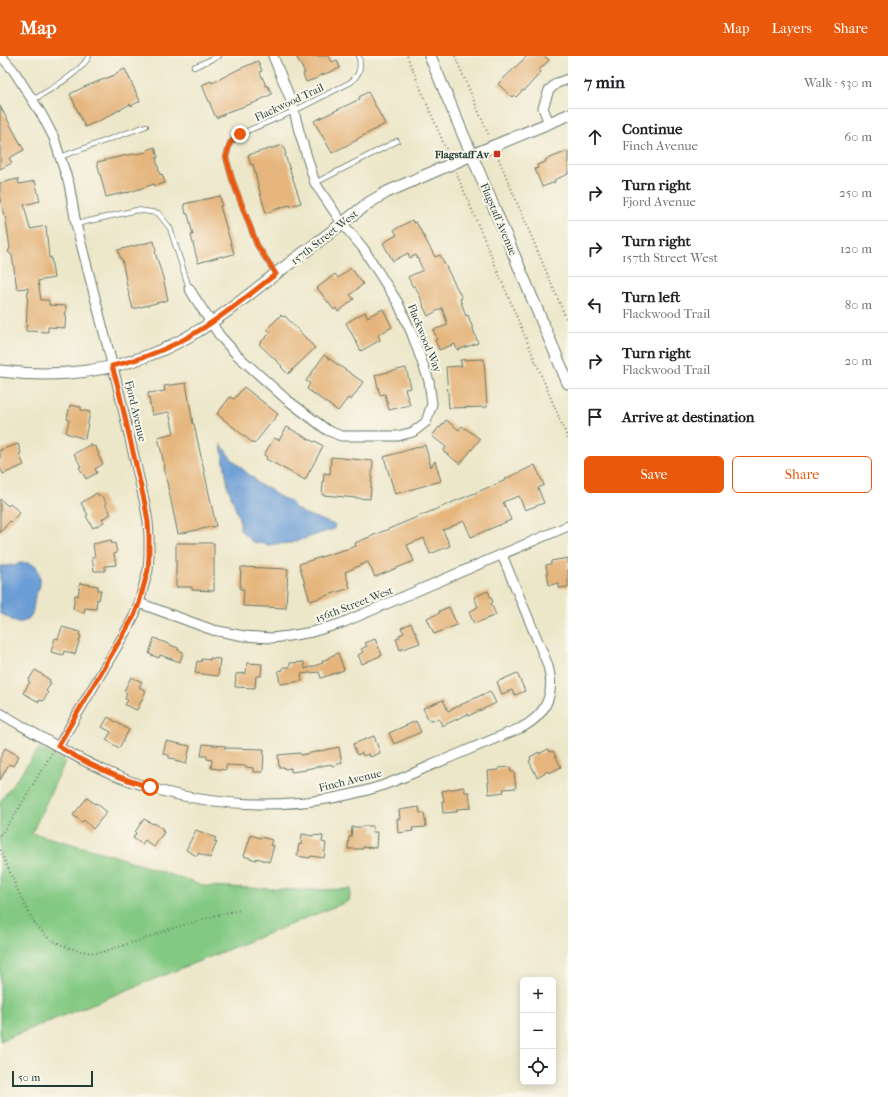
<!DOCTYPE html>
<meta charset="utf-8">
<style>
:root{--surface:#fff;--page:#f6f6f6;--text:#202124;--muted:#757577;--line:#e0e0e0;--accent:#ea580c}
body{margin:0;font-family:"IM FELL French Canon",serif;background:var(--page);color:var(--text)}
.controls{position:absolute;right:12px;bottom:12px;display:grid;overflow:hidden;border-radius:6px;box-shadow:0 2px 10px #0003}
.controls button{width:36px;height:36px;display:grid;place-items:center;padding:0;border:0;border-bottom:1px solid var(--line);background:var(--surface);color:var(--text);font:20px sans-serif}
.scale{position:absolute;left:12px;bottom:10px;width:81px;box-sizing:border-box;padding-left:4px;border:2px solid #1f3d34;border-top:0;font-size:11px;line-height:14px;white-space:nowrap;color:#1f3d34;-webkit-text-stroke:3px #fbf7ec;paint-order:stroke}
.stop{position:absolute;width:12px;height:12px;margin:-9px;border:3px solid #ea580c;border-radius:50%;background:#fff}
.stop.end{background:#ea580c;border-color:#fff;box-shadow:0 1px 4px #0008}
.list{margin:0;padding:0;list-style:none}
h2{display:flex;justify-content:space-between;align-items:center;height:52px;margin:0;padding:0 16px;font-size:17px}
h2 small{font-size:13px;font-weight:400;color:var(--muted)}
.list li{display:grid;grid-template-columns:26px 1fr auto;gap:12px;align-items:center;box-sizing:border-box;height:56px;padding:0 16px;border-top:1px solid var(--line)}
.list b{display:block;font-size:15px;white-space:nowrap}
.list p{margin:0;font-size:13px;white-space:nowrap;color:var(--muted)}
.list em{font-size:13px;font-style:normal;color:var(--muted)}
.actions{display:flex;gap:8px;padding:12px 16px}
.actions a{flex:1;padding:9px 0;border:1px solid var(--accent);border-radius:6px;text-align:center;font-size:14px;color:var(--accent)}
.actions .main{background:var(--accent);color:#fff}
.icon{flex:none;width:22px;height:22px;fill:none;stroke:currentColor;stroke-width:2;stroke-linecap:round;stroke-linejoin:round}
.map{position:relative;flex:none;width:568px;height:1041px;overflow:hidden}
header{display:flex;align-items:center;gap:24px;box-sizing:border-box;height:56px;padding:0 20px;background:var(--accent);color:#fff}
header strong{font-size:19px}
nav{display:flex;gap:22px;margin-inline-start:auto;font-size:14px}
main{display:flex}
aside{flex:1;background:var(--surface)}
.map>svg:first-child{display:block}
.green{fill:#83c983;stroke:#51835c}
.water{fill:#6a9cd5;stroke:#446c84}
.building{fill:#e5b57d}
.lines{fill:none;stroke-linecap:round;stroke-linejoin:round}
.service-casing{stroke:#677868;stroke-width:6}
.minor-casing{stroke:#677868;stroke-width:11}
.tertiary-casing{stroke:#677868;stroke-width:13}
.path{stroke:#677868;stroke-width:2;stroke-dasharray:1 3;stroke-linecap:butt}
.service{stroke:#fff;stroke-width:4.5}
.minor{stroke:#fff;stroke-width:9}
.tertiary{stroke:#fff;stroke-width:11}
.route{stroke:#ea580c;stroke-width:5}
.poi-dot{fill:#c8321e;stroke:#fbf7ec;stroke-width:1.5}
.labels{text-anchor:middle;stroke-width:4;stroke-linejoin:round;paint-order:stroke}
.street-label{font-size:11px;fill:#1f3d34;stroke:#fbf7ec}
.poi-label{font-size:11px;font-weight:bold;fill:#1f3d34;stroke:#fbf7ec;text-anchor:end}
</style>
<header>
<strong>Map</strong>
<nav><a>Map</a><a>Layers</a><a>Share</a></nav>
</header>
<main>
<div class="map">
<svg width="568" height="1041" viewBox="0 0 568 1041">
<rect width="100%" height="100%" fill="#fbf7ec"/>
<filter id="ink" filterUnits="userSpaceOnUse"><feTurbulence type="fractalNoise" baseFrequency=".025" numOctaves="2"/><feDisplacementMap in="SourceGraphic" scale="8" xChannelSelector="R" yChannelSelector="G"/><feConvolveMatrix kernelMatrix="1 2 1 2 8 2 1 2 1" color-interpolation-filters="sRGB"/></filter>
<filter id="wash" filterUnits="userSpaceOnUse"><feTurbulence type="fractalNoise" baseFrequency=".012" numOctaves="4" result="noise"/><feDisplacementMap in="SourceGraphic" scale="16" xChannelSelector="R" yChannelSelector="G"/><feGaussianBlur stdDeviation="0.9" result="paint"/><feColorMatrix in="noise" values="0 0 0 0 0 0 0 0 0 0 0 0 0 0 0 0 0 1.4 0 .05"/><feComposite in="paint" operator="in"/></filter>
<g filter="url(#wash)">
<rect width="100%" height="100%" fill="#ede7ca"/>
<polygon class="green" points="39,692 65,706 32,777 112,799 204,830 300,834 351,833 349,845 0,985 0,746"/>
<g class="water">
<polygon points="221,388 230,401 247,417 254,422 258,428 264,431 268,431 275,438 290,446 294,451 303,457 335,469 334,473 291,487 275,488 268,489 252,486 240,474 240,466 228,431"/>
<path d="M 20,507 L 29,507 L 36,510 C 38,515 41,522 40,528 C 40,532 37,536 35,540 C 33,549 35,563 22,566 C 13,568 9,560 0,558 L 0,510 L 15,509 Z"/>
</g>
<g id="blocks">
<g class="building">
<polygon points="296,0 329,0 332,6 337,4 340,12 317,21 318,22 306,26 303,18 305,17"/>
<polygon points="527,0 544,0 549,4 539,14 541,16 524,35 523,34 516,41 514,39 512,41 498,28"/>
<polygon points="258,5 262,15 260,16 266,30 268,30 272,38 254,47 224,57 225,58 216,62 202,29 211,25 212,27 237,14"/>
<polygon points="125,13 140,45 131,50 130,48 105,62 85,71 70,38 84,31 117,18 116,17"/>
<polygon points="368,36 385,68 357,83 357,84 332,97 314,65 360,43 359,41"/>
<polygon points="0,50 24,94 9,102 12,107 0,113"/>
<polygon points="283,89 286,99 285,99 301,147 290,150 289,149 266,157 260,137 253,108 251,109 248,99"/>
<polygon points="155,91 158,102 156,102 160,119 162,118 165,127 155,130 154,128 127,137 127,136 106,141 97,106 123,100 147,96 147,94"/>
<polygon points="568,95 568,118 554,124 555,126 542,131 535,113 538,112 537,109 546,106 545,104"/>
<polygon points="18,123 19,128 35,125 40,145 24,149 30,173 46,170 49,202 51,201 54,222 38,225 41,244 49,244 49,249 66,250 65,272 48,271 48,276 26,275 28,232 17,233 12,199 8,196 10,192 5,158 4,159 0,143 0,127"/>
<polygon points="220,140 222,150 220,150 234,198 222,201 222,200 198,207 191,179 193,179 188,158 186,158 184,148"/>
<polygon points="412,164 414,167 416,166 435,201 440,199 462,242 460,243 466,260 468,259 478,287 457,294 455,288 439,294 435,284 437,283 433,274 448,269 442,252 428,260 423,250 424,249 415,230 413,231 408,221 423,214 416,199 410,202 408,197 393,205 383,187 397,179 394,174"/>
<polygon points="154,185 156,195 155,196 163,222 168,244 133,253 127,230 122,203 121,204 118,194"/>
<polygon points="351,212 363,228 350,239 354,243 338,256 336,252 334,254 317,232 335,218 338,222"/>
<polygon points="383,253 392,271 378,279 380,284 361,295 346,267 365,256 367,261"/>
<polygon points="281,259 283,261 285,260 315,292 288,318 281,311 282,310 259,288 271,276 267,273"/>
<polygon points="324,299 363,326 351,344 348,342 338,355 307,333 310,327 306,325"/>
<polygon points="484,303 487,351 449,352 446,311 462,310 460,304"/>
<polygon points="406,312 411,332 405,333 410,349 389,354 385,338 380,339 375,319"/>
<polygon points="186,327 193,368 194,368 216,470 178,478 164,412 165,412 158,381 174,377 169,356 152,359 148,337 165,335 164,330"/>
<polygon points="244,331 278,358 254,388 217,358 230,341 234,343"/>
<polygon points="70,349 81,351 81,354 90,356 85,383 66,377 69,364 67,363"/>
<polygon points="446,364 459,374 462,370 480,383 460,408 443,395 446,391 432,380 439,371 440,372"/>
<polygon points="287,371 314,386 315,385 323,390 305,424 266,403 267,401 264,399 274,382 279,384"/>
<polygon points="18,388 21,397 19,398 24,409 3,418 0,411 0,394"/>
<polygon points="91,388 92,391 95,390 99,398 98,399 103,408 95,413 97,417 86,423 79,411 81,410 74,398"/>
<polygon points="425,389 431,411 435,405 441,425 395,438 384,401"/>
<polygon points="331,401 373,405 370,443 322,439 324,417 330,418"/>
<polygon points="535,409 544,429 538,432 544,447 525,454 519,440 503,446 511,464 471,481 464,465 448,472 443,474 450,490 430,498 424,482 407,489 414,505 375,521 368,506 345,516 350,532 310,545 299,508 356,490 355,487 506,424 505,423"/>
<polygon points="97,437 99,440 101,439 106,447 105,448 111,458 102,463 104,466 93,472 86,460 88,459 81,447"/>
<polygon points="0,443 8,450 10,448 20,456 11,466 10,465 0,477"/>
<polygon points="111,484 112,488 115,487 117,497 114,498 116,509 105,510 105,515 94,515 92,501 95,501 93,488"/>
<polygon points="176,487 214,487 214,535 192,534 192,531 176,531"/>
<polygon points="568,502 568,531 559,532 559,527 549,529 546,509 551,508 551,505"/>
<polygon points="241,511 288,513 286,552 243,550 244,533 240,533"/>
<polygon points="80,527 98,530 98,534 101,534 99,544 97,543 96,553 85,552 84,557 73,553 75,539 78,540"/>
<polygon points="488,535 493,546 491,547 496,559 474,568 469,556 478,551 474,541"/>
<polygon points="449,551 457,569 434,578 427,562 440,557 439,555"/>
<polygon points="411,567 420,587 400,594 396,583 400,581 399,579 404,577 401,572"/>
<polygon points="62,571 80,576 79,579 81,580 75,598 64,595 63,599 51,596 55,582 58,583"/>
<polygon points="154,582 178,592 178,594 183,596 180,606 160,599 159,602 149,598"/>
<polygon points="375,583 382,599 362,608 358,599 363,596 361,593 367,590 365,587"/>
<polygon points="338,597 344,614 321,622 319,616 301,618 302,625 280,628 278,615 283,614 283,611 290,611 290,607 304,606 305,613 323,607 322,605 329,602 329,601"/>
<polygon points="210,602 220,603 218,620 195,617 197,605 201,606 202,603 210,604"/>
<polygon points="247,607 262,608 261,620 256,620 255,632 235,631 236,618 246,617"/>
<polygon points="35,614 50,624 49,626 51,627 46,635 48,637 43,645 40,644 39,646 23,637 30,626 28,625"/>
<polygon points="517,617 525,635 515,639 512,634 502,638 497,626"/>
<polygon points="131,621 142,626 139,631 146,635 137,654 125,649 128,644 125,643 127,637 124,635"/>
<polygon points="490,635 496,647 468,660 468,658 442,670 439,663 434,665 433,663 429,665 423,652 443,644 448,655"/>
<polygon points="108,661 129,674 119,692 106,684 111,676 102,671"/>
<polygon points="416,665 421,676 394,688 389,677"/>
<polygon points="374,680 380,697 370,701 369,698 363,700 362,697 357,699 353,688"/>
<polygon points="166,685 190,690 186,708 175,705 176,703 169,702 169,699 163,698"/>
<polygon points="203,688 225,690 225,692 264,693 263,716 253,716 253,712 246,711 246,710 226,709 226,714 211,712 212,704 207,703 207,700 201,700"/>
<polygon points="339,691 342,707 332,710 331,708 306,713 306,714 291,716 291,712 285,713 284,711 279,711 278,699 300,697 301,699"/>
<polygon points="5,692 19,700 13,710 9,708 0,724 0,702"/>
<polygon points="548,693 550,696 553,695 561,711 549,717 548,715 537,721 529,705 531,704 530,701 539,696 539,698"/>
<polygon points="510,711 511,716 514,716 516,732 503,733 504,736 489,738 488,726 489,726 488,715 499,714 498,712"/>
<polygon points="464,731 465,736 469,736 471,752 457,753 457,756 443,757 442,745 444,745 442,735"/>
<polygon points="87,742 95,748 96,747 107,756 93,773 84,764 82,766 73,759"/>
<polygon points="419,751 420,757 424,757 426,771 412,772 413,775 398,777 397,763 400,763 399,754"/>
<polygon points="144,763 153,768 154,767 163,773 162,775 164,776 154,791 145,784 142,788 133,782 136,777 135,776"/>
<polygon points="362,770 373,770 372,776 377,776 376,792 363,791 363,793 348,793 349,781 351,781 352,771 362,771"/>
<polygon points="196,774 216,782 214,785 217,786 210,802 199,797 197,800 186,794"/>
<polygon points="302,778 313,780 313,779 323,780 322,786 326,787 324,802 311,800 310,802 297,800 299,788 301,789"/>
<polygon points="251,779 260,782 261,781 272,784 270,789 274,790 269,806 257,802 256,804 244,800"/>
</g>
</g>
</g>
<g filter="url(#ink)">
<use href="#blocks" fill-opacity="0" stroke="#677868" stroke-width="1"/>
<g class="lines">
<defs>
<g id="service">
<polyline points="194,11 219,0"/>
<path d="M 33,44 C 49,34 81,17 89,0"/>
<polyline points="60,101 146,70"/>
<polyline points="315,127 397,85"/>
<polyline points="76,168 137,154 158,157 170,172 189,232"/>
<path d="M 276,218 L 257,189 L 232,123 L 226,101 L 230,87 L 240,78 L 294,55 L 351,26 C 360,18 361,12 359,0"/>
</g>
<g id="minor">
<polyline points="1,0 14,15 42,59 54,82 60,101 69,128 76,168 117,327 145,448 148,466 149,480 149,499 148,514 139,547 134,560 126,575 58,691"/>
<polyline points="549,67 543,52 549,34 557,27 568,23"/>
<polyline points="189,232 195,242 220,280 237,299 286,343 327,374 341,380 398,380 413,376 426,366 432,348 429,325 412,278 398,247 363,192 342,167 323,139 315,127 299,75 292,47 273,0"/>
<polyline points="139,547 213,574 244,580 271,582 289,580 312,576 342,567 568,470"/>
<path d="M 0,657 C 38,679 76,703 117,720 C 198,753 294,757 378,731 C 396,725 414,717 432,709 C 461,697 491,684 521,672 C 548,658 556,635 547,607 L 502,499"/>
</g>
<g id="tertiary">
<polyline points="430,0 568,327"/>
<path d="M 0,315 C 70,324 138,312 198,275 C 223,260 246,241 269,223 C 299,200 329,178 358,155 L 370,146 L 387,136 L 472,99 L 568,59"/>
</g>
</defs>
<use href="#service" class="service-casing"/>
<use href="#minor" class="minor-casing"/>
<use href="#tertiary" class="tertiary-casing"/>
<g class="path">
<polyline points="407,0 448,98"/>
<polyline points="455,0 489,80"/>
<polyline points="497,99 568,267"/>
<polyline points="456,116 568,383"/>
<polyline points="0,779 13,762 52,697"/>
<polyline points="0,794 23,846 35,868 49,883 69,892 86,896 99,897 147,882 167,874 224,857 241,854"/>
</g>
<use href="#service" class="service"/>
<use href="#minor" class="minor"/>
<use href="#tertiary" class="tertiary"/>
</g>
</g>
<g class="lines" filter="url(#ink)">
<path class="route" d="M 150,731 C 118,722 86,708 58,690 L 134,560 L 139,547 L 148,514 L 149,499 L 149,480 L 148,466 L 145,448 L 117,327 L 112,310 C 143,303 173,291 200,274 C 226,258 251,237 276,218 L 257,189 L 232,123 L 226,101 L 230,87 L 240,78"/>
</g>
<rect class="poi-dot" x="493" y="94" width="8" height="8" rx="2"/>
<g class="labels">
<g class="street-label">
<text transform="translate(289 46) rotate(-25)" y="4">Flackwood Trail</text>
<text transform="translate(499 163) rotate(67)" y="4">Flagstaff Avenue</text>
<text transform="translate(324 181) rotate(-38)" y="4">157th Street West</text>
<text transform="translate(425 282) rotate(68)" y="4">Flackwood Way</text>
<text transform="translate(136 355) rotate(77)" y="4">Fjord Avenue</text>
<text transform="translate(354 548) rotate(-21)" y="4">156th Street West</text>
<text transform="translate(350 724) rotate(-14)" y="4">Finch Avenue</text>
</g>
<g class="poi-label">
<text x="489" y="102">Flagstaff Av</text>
</g>
</g>
</svg>
<div class="controls">
<button>+</button>
<button>−</button>
<button><svg class="icon" aria-label="locate" viewBox="0 0 24 24"><circle cx="12" cy="12" r="6"/><path d="M12 2v4M12 18v4M2 12h4M18 12h4"/></svg></button>
</div>
<div class="scale">50 m</div>
<div class="stop" style="left:150px;top:731px"></div>
<div class="stop end" style="left:240px;top:78px"></div>
</div>
<aside>
<h2>7 min<small>Walk · 530 m</small></h2>
<ul class="list">
<li><svg class="icon" aria-label="ahead" viewBox="0 0 24 24"><path d="M12 20V5M6 11l6-6 6 6"/></svg><div><b>Continue</b><p>Finch Avenue</p></div><em>60 m</em></li>
<li><svg class="icon" aria-label="right" viewBox="0 0 24 24"><path d="M7 20v-9h11M14 6l5 5-5 5"/></svg><div><b>Turn right</b><p>Fjord Avenue</p></div><em>250 m</em></li>
<li><svg class="icon" aria-label="right" viewBox="0 0 24 24"><path d="M7 20v-9h11M14 6l5 5-5 5"/></svg><div><b>Turn right</b><p>157th Street West</p></div><em>120 m</em></li>
<li><svg class="icon" aria-label="left" viewBox="0 0 24 24"><path d="M17 20v-9H6M10 6l-5 5 5 5"/></svg><div><b>Turn left</b><p>Flackwood Trail</p></div><em>80 m</em></li>
<li><svg class="icon" aria-label="right" viewBox="0 0 24 24"><path d="M7 20v-9h11M14 6l5 5-5 5"/></svg><div><b>Turn right</b><p>Flackwood Trail</p></div><em>20 m</em></li>
<li><svg class="icon" aria-label="arrive" viewBox="0 0 24 24"><path d="M6 21V4h12l-3 4 3 4H6"/></svg><div><b>Arrive at destination</b></div></li>
</ul>
<div class="actions"><a class="main">Save</a><a>Share</a></div>
</aside>
</main>
